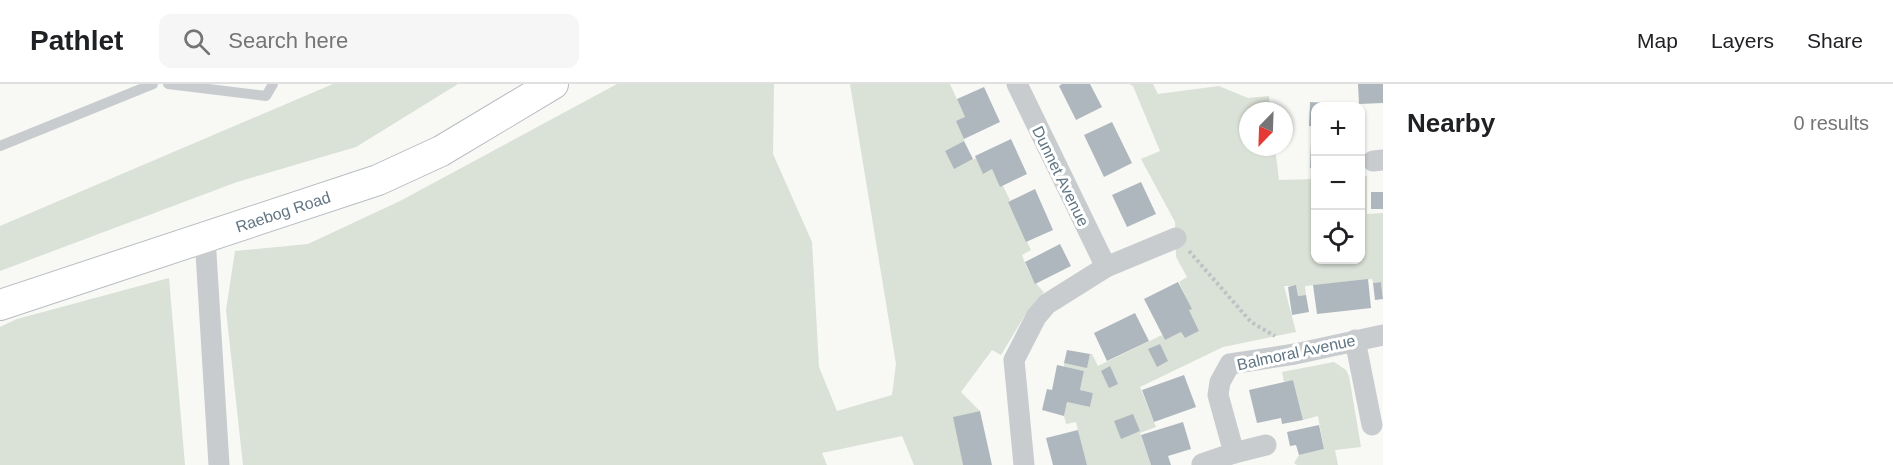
<!DOCTYPE html>
<meta charset="utf-8">
<style>
:root{--surface:#fff;--page:#f6f6f6;--text:#202124;--muted:#757577;--line:#e0e0e0}
body{margin:0;font-family:Arial,sans-serif;background:var(--page);color:var(--text)}
.controls{position:absolute;right:18px;top:18px;display:grid;overflow:hidden;border-radius:12px;box-shadow:0 2px 4px #0004}
.controls button{width:54px;height:54px;display:grid;place-items:center;padding:0;border:0;border-bottom:2px solid var(--line);background:var(--surface);color:var(--text);font:30px sans-serif}
.compass{position:absolute;left:1239px;top:18px;width:54px;height:54px;border-radius:50%;background:var(--surface);box-shadow:0 2px 4px #0004;rotate:203deg}
.list{margin:0;padding:0;list-style:none}
h2{display:flex;justify-content:space-between;align-items:center;height:78px;margin:0;padding:0 24px;font-size:26px}
h2 small{font-size:20px;font-weight:400;color:var(--muted)}
.icon{flex:none;width:33px;height:33px;fill:none;stroke:currentColor;stroke-width:2;stroke-linecap:round;stroke-linejoin:round}
.map{position:relative;flex:none;width:1383px;height:381px;overflow:hidden}
header{display:flex;align-items:center;gap:36px;box-sizing:border-box;height:84px;padding:0 30px;background:var(--surface);border-bottom:2px solid var(--line)}
header strong{font-size:28px}
nav{display:flex;gap:33px;margin-inline-start:auto;font-size:21px}
.search{width:420px;height:54px;background:var(--page);display:flex;align-items:center;gap:15px;box-sizing:border-box;padding:0 21px;border-radius:12px;color:var(--muted);font-size:22px}
main{display:flex}
aside{flex:1;background:var(--surface)}
.map>svg:first-child{display:block}
.green{fill:#dae1d6}
.building{fill:#aeb7bd}
.lines{fill:none;stroke-linecap:round;stroke-linejoin:round}
.secondary-casing{stroke:#b7bec2;stroke-width:32}
.path{stroke:#bfc2c4;stroke-width:4;stroke-dasharray:3 3;stroke-linecap:butt}
.service{stroke:#c8cccf;stroke-width:10}
.minor{stroke:#c8cccf;stroke-width:21}
.secondary{stroke:#fff;stroke-width:30}
.labels{text-anchor:middle;stroke-width:6;stroke-linejoin:round;paint-order:stroke}
.street-label{font-size:16px;fill:#607583;stroke:#fff}
</style>
<header>
<strong>Pathlet</strong>
<div class="search"><svg class="icon" aria-label="search" viewBox="0 0 24 24"><circle cx="10" cy="10" r="6"/><path d="M15 15l6 6"/></svg>Search here</div>
<nav><a>Map</a><a>Layers</a><a>Share</a></nav>
</header>
<main>
<div class="map">
<svg width="1383" height="381" viewBox="0 0 1383 381">
<rect width="100%" height="100%" fill="#f8f8f5"/>
<g class="green">
<polygon points="333,0 458,0 356,63 237,98 0,187 0,142"/>
<path d="M 617,0 L 774,0 L 773,70 L 812,158 L 819,283 L 837,327 L 892,311 L 896,280 L 850,0 L 950,0 L 965,33 L 964,55 L 964,57 L 945,67 L 954,84 L 976,74 L 983,89 L 992,85 L 1000,102 L 1003,102 L 1010,116 L 1008,118 L 1031,166 L 1022,171 C 1027,185 1033,198 1044,208 L 1025,231 L 1001,271 L 992,266 L 961,308 L 980,327 L 954,333 L 963,381 L 914,381 L 902,352 L 822,369 L 827,381 L 243,381 L 226,226 L 235,167 L 308,160 L 400,117 Z"/>
<polygon points="1129,0 1153,0 1158,10 1219,2 1248,14 1269,12 1270,27 1248,27 1248,63 1275,63 1279,96 1315,95 1316,176 1360,176 1361,93 1367,92 1367,130 1383,129 1383,212 1381,198 1373,199 1372,195 1305,202 1306,211 1298,212 1296,202 1284,202 1296,248 1223,263 1140,303 1156,343 1140,349 1151,381 1087,381 1076,338 1066,340 1064,332 1067,318 1090,323 1093,309 1080,306 1084,287 1064,283 1064,279 1087,283 1090,270 1092,270 1098,282 1162,251 1165,256 1181,248 1185,254 1199,247 1189,226 1191,224 1179,198 1187,193 1176,173 1175,138 1141,75 1160,67 1133,2"/>
<polygon points="169,194 185,381 0,381 0,243 17,235"/>
<polygon points="1334,278 1346,286 1349,292 1361,363 1335,366 1338,381 1297,381 1294,379 1299,371 1324,365 1318,332 1303,336 1293,296 1284,298 1282,288"/>
</g>
<g class="building">
<polygon points="1062,0 1090,0 1102,23 1076,36 1059,2"/>
<polygon points="1358,0 1383,0 1383,19 1359,20"/>
<polygon points="984,3 1000,38 964,55 956,37 965,33 957,15"/>
<polygon points="1310,18 1343,20 1342,22 1316,22 1316,42 1309,42"/>
<polygon points="1112,38 1132,79 1104,93 1084,51"/>
<polygon points="1011,55 1027,90 1000,103 992,85 983,90 975,72"/>
<polygon points="964,57 973,75 954,85 945,67"/>
<polygon points="1311,59 1316,60 1316,84 1310,84"/>
<polygon points="1141,98 1156,130 1127,143 1112,111"/>
<polygon points="1035,105 1053,146 1026,158 1008,118"/>
<rect x="1371" y="108" width="12" height="17"/>
<polygon points="1060,160 1071,182 1035,200 1025,178"/>
<polygon points="1368,195 1371,224 1317,230 1313,201"/>
<polygon points="1178,198 1192,225 1189,226 1199,247 1185,254 1181,248 1165,256 1144,215"/>
<polygon points="1381,198 1383,215 1375,216 1373,199"/>
<polygon points="1296,201 1298,212 1306,211 1309,228 1292,231 1288,203"/>
<polygon points="1135,229 1149,257 1107,277 1094,249"/>
<polygon points="1160,260 1168,277 1157,283 1148,265"/>
<polygon points="1067,266 1090,270 1087,284 1064,279"/>
<polygon points="1057,281 1084,287 1080,306 1093,309 1090,323 1067,318 1064,332 1042,326 1047,305 1052,306"/>
<polygon points="1110,282 1118,300 1109,304 1101,287"/>
<polygon points="1184,291 1196,323 1154,338 1142,306"/>
<polygon points="1293,296 1303,336 1282,340 1281,334 1257,339 1249,306"/>
<polygon points="980,327 992,381 963,381 953,333"/>
<polygon points="1133,330 1140,347 1121,355 1114,337"/>
<polygon points="1183,338 1191,365 1168,372 1171,381 1151,381 1141,351"/>
<polygon points="1319,341 1324,365 1299,371 1296,361 1290,362 1287,348"/>
<polygon points="1078,346 1087,381 1053,381 1046,354"/>
</g>
<g class="lines">
<defs>
<g id="secondary">
<path id="s1" d="M 0,221 L 378,96 L 441,67 L 553,0"/>
</g>
</defs>
<use href="#secondary" class="secondary-casing"/>
<polyline class="path" points="1189,167 1251,238 1275,252"/>
<g class="service">
<polyline points="168,0 266,12 273,0"/>
<polyline points="0,62 153,0"/>
</g>
<g class="minor">
<polyline points="1017,0 1106,183"/>
<polyline points="1373,77 1383,76"/>
<polyline points="205,153 219,381"/>
<polyline points="1355,256 1372,341"/>
<polyline points="1266,361 1234,369 1218,311 1220,298 1230,280 1295,270 1383,251"/>
<polyline points="1202,380 1234,369"/>
<polyline points="1024,381 1014,276 1036,233 1047,220 1106,183 1176,154"/>
</g>
<use href="#secondary" class="secondary"/>
</g>
<g class="labels">
<g class="street-label">
<text transform="translate(1061 92) rotate(64)" y="6">Dunnet Avenue</text>
<text dy="6" stroke="none"><textPath href="#s1" startOffset="298">Raebog Road</textPath></text>
<text transform="translate(1296 268) rotate(-12)" y="6">Balmoral Avenue</text>
</g>
</g>
</svg>
<div class="controls">
<button>+</button>
<button>−</button>
<button><svg class="icon" aria-label="locate" viewBox="0 0 24 24"><circle cx="12" cy="12" r="6"/><path d="M12 2v4M12 18v4M2 12h4M18 12h4"/></svg></button>
</div>
<svg class="compass" viewBox="-18 -18 36 36"><path d="M0-13l5 13h-10z" fill="#e53935"/><path d="M0 13l5-13h-10z" fill="#757577"/></svg>
</div>
<aside>
<h2>Nearby<small>0 results</small></h2>
<ul class="list">
</ul>
</aside>
</main>
